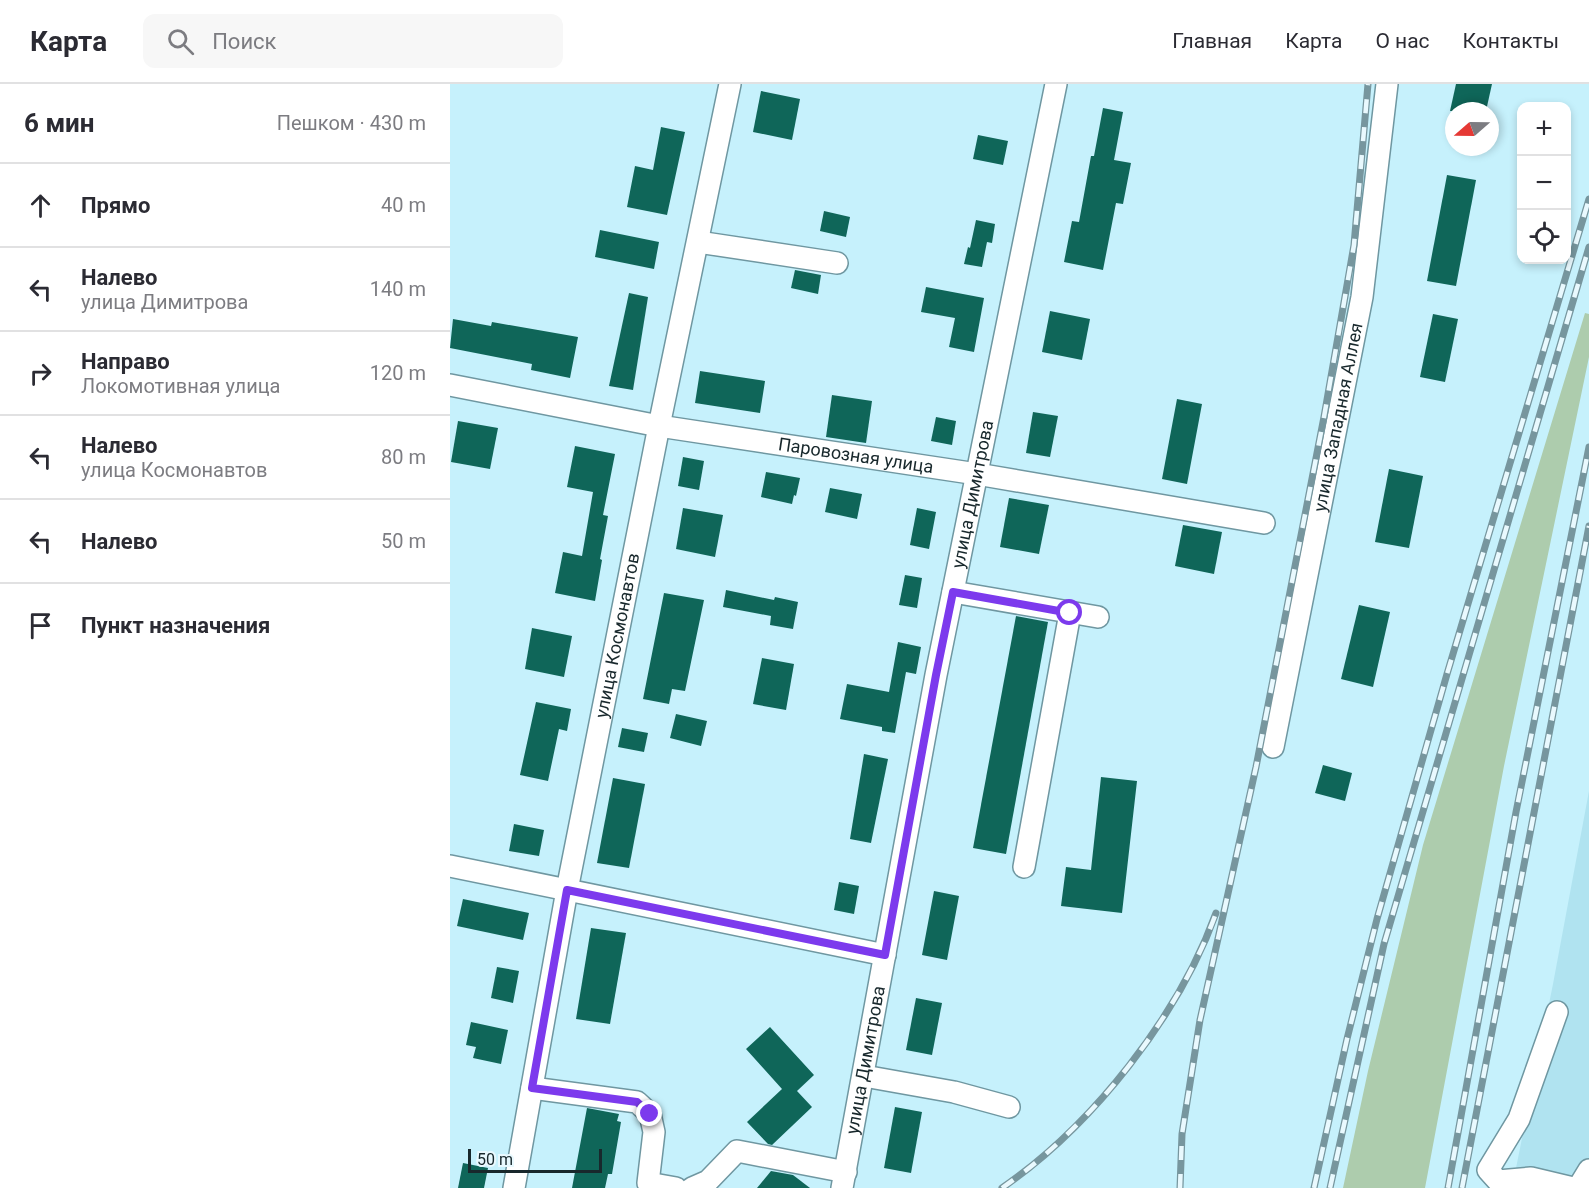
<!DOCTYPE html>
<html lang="ru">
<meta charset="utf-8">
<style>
:root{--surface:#fff;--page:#f7f7f7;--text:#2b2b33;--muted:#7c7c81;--line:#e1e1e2}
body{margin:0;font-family:Roboto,sans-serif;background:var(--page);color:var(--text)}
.controls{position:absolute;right:18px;top:18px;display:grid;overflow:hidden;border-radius:12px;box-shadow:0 3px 9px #0003}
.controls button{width:54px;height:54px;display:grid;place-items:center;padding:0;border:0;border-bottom:2px solid var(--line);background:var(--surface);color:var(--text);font:30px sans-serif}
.compass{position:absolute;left:995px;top:18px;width:54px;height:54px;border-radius:50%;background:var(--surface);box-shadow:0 3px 9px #0003;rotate:250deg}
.scale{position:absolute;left:18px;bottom:15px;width:134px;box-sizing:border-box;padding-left:6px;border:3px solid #18282c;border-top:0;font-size:16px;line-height:21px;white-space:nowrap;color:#18282c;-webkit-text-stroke:4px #e9f9fe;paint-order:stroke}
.stop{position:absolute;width:18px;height:18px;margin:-14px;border:4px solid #7c3aed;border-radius:50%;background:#fff}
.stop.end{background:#7c3aed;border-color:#fff;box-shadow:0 2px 6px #0008}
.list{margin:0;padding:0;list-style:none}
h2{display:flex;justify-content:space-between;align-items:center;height:78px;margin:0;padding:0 24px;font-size:26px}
h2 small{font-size:20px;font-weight:400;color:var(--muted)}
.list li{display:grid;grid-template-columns:39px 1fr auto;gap:18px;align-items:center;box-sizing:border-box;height:84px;padding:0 24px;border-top:2px solid var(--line)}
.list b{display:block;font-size:22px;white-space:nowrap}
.list p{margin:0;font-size:20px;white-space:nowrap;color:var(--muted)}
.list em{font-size:20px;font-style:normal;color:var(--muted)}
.icon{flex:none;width:33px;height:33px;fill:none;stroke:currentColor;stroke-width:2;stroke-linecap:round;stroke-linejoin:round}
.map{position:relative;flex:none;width:1139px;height:1104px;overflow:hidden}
header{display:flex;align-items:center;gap:36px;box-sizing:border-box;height:84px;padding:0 30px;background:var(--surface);border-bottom:2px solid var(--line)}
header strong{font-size:28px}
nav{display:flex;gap:33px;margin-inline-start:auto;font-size:21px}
.search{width:420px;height:54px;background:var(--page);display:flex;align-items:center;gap:15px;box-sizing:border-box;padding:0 21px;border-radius:12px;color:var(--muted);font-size:22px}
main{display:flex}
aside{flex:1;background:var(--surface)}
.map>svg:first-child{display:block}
.built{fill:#b0e3f0}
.green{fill:#adccad}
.building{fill:#0f6659}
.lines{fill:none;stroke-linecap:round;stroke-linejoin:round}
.minor-casing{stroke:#6f97a1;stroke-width:24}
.minor{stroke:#fff;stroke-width:21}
.rail-casing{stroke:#77969e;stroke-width:7}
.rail{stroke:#e9f9fe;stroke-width:4.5;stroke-dasharray:14;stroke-linecap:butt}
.route{stroke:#7c3aed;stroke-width:8}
.labels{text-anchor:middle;stroke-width:6;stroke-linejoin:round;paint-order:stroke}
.street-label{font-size:18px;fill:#18282c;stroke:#e9f9fe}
</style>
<header>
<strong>Карта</strong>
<div class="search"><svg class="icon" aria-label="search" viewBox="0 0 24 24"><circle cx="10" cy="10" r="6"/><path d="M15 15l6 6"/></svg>Поиск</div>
<nav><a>Главная</a><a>Карта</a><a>О нас</a><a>Контакты</a></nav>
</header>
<main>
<aside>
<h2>6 мин<small>Пешком · 430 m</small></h2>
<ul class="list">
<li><svg class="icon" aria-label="ahead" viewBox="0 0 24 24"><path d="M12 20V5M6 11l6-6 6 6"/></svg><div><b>Прямо</b></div><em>40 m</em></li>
<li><svg class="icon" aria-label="left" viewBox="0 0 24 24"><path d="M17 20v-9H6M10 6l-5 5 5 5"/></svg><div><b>Налево</b><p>улица Димитрова</p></div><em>140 m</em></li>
<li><svg class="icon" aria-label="right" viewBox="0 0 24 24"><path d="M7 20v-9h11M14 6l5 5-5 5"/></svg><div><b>Направо</b><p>Локомотивная улица</p></div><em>120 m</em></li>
<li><svg class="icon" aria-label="left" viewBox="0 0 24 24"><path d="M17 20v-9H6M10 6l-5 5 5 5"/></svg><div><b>Налево</b><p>улица Космонавтов</p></div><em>80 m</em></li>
<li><svg class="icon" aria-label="left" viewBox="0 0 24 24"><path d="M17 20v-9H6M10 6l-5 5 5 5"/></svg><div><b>Налево</b></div><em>50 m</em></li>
<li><svg class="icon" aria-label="arrive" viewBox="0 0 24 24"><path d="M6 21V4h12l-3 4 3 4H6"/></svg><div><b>Пункт назначения</b></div></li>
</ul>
</aside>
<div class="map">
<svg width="1139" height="1104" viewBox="0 0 1139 1104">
<rect width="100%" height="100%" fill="#c6f1fc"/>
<polygon class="built" points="1139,707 1139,1104 1062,1104 1103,900"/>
<polygon class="green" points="1135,229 1139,230 1139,273 1054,682 975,1104 893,1104 918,987 973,761"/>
<g class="building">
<polygon points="1006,0 1042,0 1036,27 1000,27"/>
<polygon points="311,7 350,15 342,56 303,48"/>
<polygon points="653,24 673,28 664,76 681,79 673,120 666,119 653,186 614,178 622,137 629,138 641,72 644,72"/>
<polygon points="211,43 235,48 217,131 177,123 185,82 203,86"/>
<polygon points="528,51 558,57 553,81 523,75"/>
<polygon points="997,91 1026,96 1006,202 977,197"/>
<polygon points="374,127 400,133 396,153 370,147"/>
<polygon points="526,136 545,140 542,159 537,158 532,183 514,180 518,163 520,164"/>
<polygon points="150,146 209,158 204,185 145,173"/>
<polygon points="345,186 371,191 368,210 341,204"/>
<polygon points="476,203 534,214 524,268 499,263 505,234 471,228"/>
<polygon points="179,209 198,213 183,306 159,302"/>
<polygon points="600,227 640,235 632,276 592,268"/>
<polygon points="983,230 1008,235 995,298 970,293"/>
<polygon points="3,235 41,242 42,238 128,253 120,294 81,286 82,280 0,264"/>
<polygon points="250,287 315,297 310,329 245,319"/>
<polygon points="382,311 422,317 416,359 376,353"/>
<polygon points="727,315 752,320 737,400 712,395"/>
<polygon points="583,328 608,332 600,373 576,369"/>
<polygon points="486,333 506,337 502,361 481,357"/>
<polygon points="8,337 48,344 40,385 1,378"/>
<polygon points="125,362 165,370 153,431 158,432 150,475 152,476 145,517 105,509 113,468 132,472 143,408 117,403"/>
<polygon points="233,373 254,377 249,406 228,402"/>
<polygon points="939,385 973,392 959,464 925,458"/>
<polygon points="316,388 350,394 346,412 344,411 342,420 311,413"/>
<polygon points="380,404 412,410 407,435 375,428"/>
<polygon points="559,414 599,421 589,470 550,463"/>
<polygon points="233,424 273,431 265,473 226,465"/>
<polygon points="467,424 486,428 479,465 460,461"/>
<polygon points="733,441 772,448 764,490 725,482"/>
<polygon points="455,491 472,494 467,524 449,521"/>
<polygon points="276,506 324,516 325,513 348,518 343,545 320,541 321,532 273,523"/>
<polygon points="214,509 254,516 235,607 222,605 219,620 193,615"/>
<polygon points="909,521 940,528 923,603 891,595"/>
<polygon points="566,532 598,538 556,770 523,764"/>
<polygon points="82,544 122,552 114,593 75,585"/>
<polygon points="448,558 471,563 466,590 456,588 445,649 432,647 432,643 390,635 397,600 439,608"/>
<polygon points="312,574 344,580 336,626 303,620"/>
<polygon points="86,618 121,625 117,647 109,645 98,697 70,691"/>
<polygon points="226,630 257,637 251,662 220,654"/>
<polygon points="172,644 198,649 194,668 168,663"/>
<polygon points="414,670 438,675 421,759 400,755"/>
<polygon points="873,681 902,689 895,717 865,709"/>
<polygon points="651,693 687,697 672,829 611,822 616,783 641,786"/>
<polygon points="163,694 195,700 179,784 147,779"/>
<polygon points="64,740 94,746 89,772 59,767"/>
<polygon points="389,798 409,802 404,830 384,826"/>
<polygon points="484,807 509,812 497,876 472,871"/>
<polygon points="13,815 79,829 73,856 7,842"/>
<polygon points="141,844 176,849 160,940 126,935"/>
<polygon points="47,883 69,887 63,919 41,914"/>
<polygon points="466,914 492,919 482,971 456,966"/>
<polygon points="21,938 58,946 51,980 23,974 26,963 16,961"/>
<polygon points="320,943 364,991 347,1007 362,1023 322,1061 318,1060 297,1038 332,1005 296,965"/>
<polygon points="445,1023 472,1028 461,1089 434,1084"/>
<polygon points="137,1024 169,1030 167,1037 171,1038 162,1090 158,1090 155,1104 122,1104"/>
<polygon points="13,1079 38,1084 34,1104 8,1104"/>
<polygon points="321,1087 343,1091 360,1104 307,1104"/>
</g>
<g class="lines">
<defs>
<g id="minor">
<polyline points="248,158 387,179"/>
<path id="s1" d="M 0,301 L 209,342 L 527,390 L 814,439"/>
<polyline points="503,508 648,533"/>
<path id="s2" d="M 823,663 L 912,213 L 937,0"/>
<polyline points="0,782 435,871"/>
<polyline points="574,783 620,529"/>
<polyline points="1107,928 1069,1035 1038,1086 1048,1097 1081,1094 1123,1104"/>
<polyline points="414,992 504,1008 559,1023"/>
<polyline points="82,1004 187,1018 200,1030 204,1048 198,1099 226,1104"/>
<path id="s3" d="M 64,1104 L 117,806 L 209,342 L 280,0"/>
<polyline points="242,1104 258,1097 287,1067 396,1088"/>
<path id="s4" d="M 392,1104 L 486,591 L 606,0"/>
<polyline points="1128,1104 1139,1086"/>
</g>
</defs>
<use href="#minor" class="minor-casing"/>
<use href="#minor" class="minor"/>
<defs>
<g id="rail">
<path d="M 552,1104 C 642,1042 729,932 766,829"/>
<polyline points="730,1104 732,1050 750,936 806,683 874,333 904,161 918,0"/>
<polyline points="864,1104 897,955 927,835 997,590 1139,115"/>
<polyline points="880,1104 934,860 1139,163"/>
<polyline points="998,1104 1066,728 1139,363"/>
<polyline points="1012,1104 1139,442"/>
</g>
</defs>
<use href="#rail" class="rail-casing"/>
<use href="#rail" class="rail"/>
</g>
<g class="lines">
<polyline class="route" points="200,1030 187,1018 82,1004 117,806 435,871 486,591 503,508 620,529"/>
</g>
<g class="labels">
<g class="street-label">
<text dy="6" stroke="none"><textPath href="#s2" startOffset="336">улица Западная Аллея</textPath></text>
<text dy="6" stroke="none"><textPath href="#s1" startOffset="412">Паровозная улица</textPath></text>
<text dy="6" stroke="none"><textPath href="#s4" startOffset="706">улица Димитрова</textPath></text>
<text dy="6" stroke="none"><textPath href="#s3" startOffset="562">улица Космонавтов</textPath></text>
<text dy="6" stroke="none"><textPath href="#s4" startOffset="130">улица Димитрова</textPath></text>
</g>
</g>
</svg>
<div class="controls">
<button>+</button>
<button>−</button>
<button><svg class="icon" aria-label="locate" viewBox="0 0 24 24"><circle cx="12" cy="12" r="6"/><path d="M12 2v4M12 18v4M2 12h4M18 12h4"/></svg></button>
</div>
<svg class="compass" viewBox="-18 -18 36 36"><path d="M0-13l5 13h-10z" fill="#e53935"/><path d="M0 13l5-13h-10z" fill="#7c7c81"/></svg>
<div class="scale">50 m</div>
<div class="stop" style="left:620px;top:529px"></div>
<div class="stop end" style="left:200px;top:1030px"></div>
</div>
</main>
